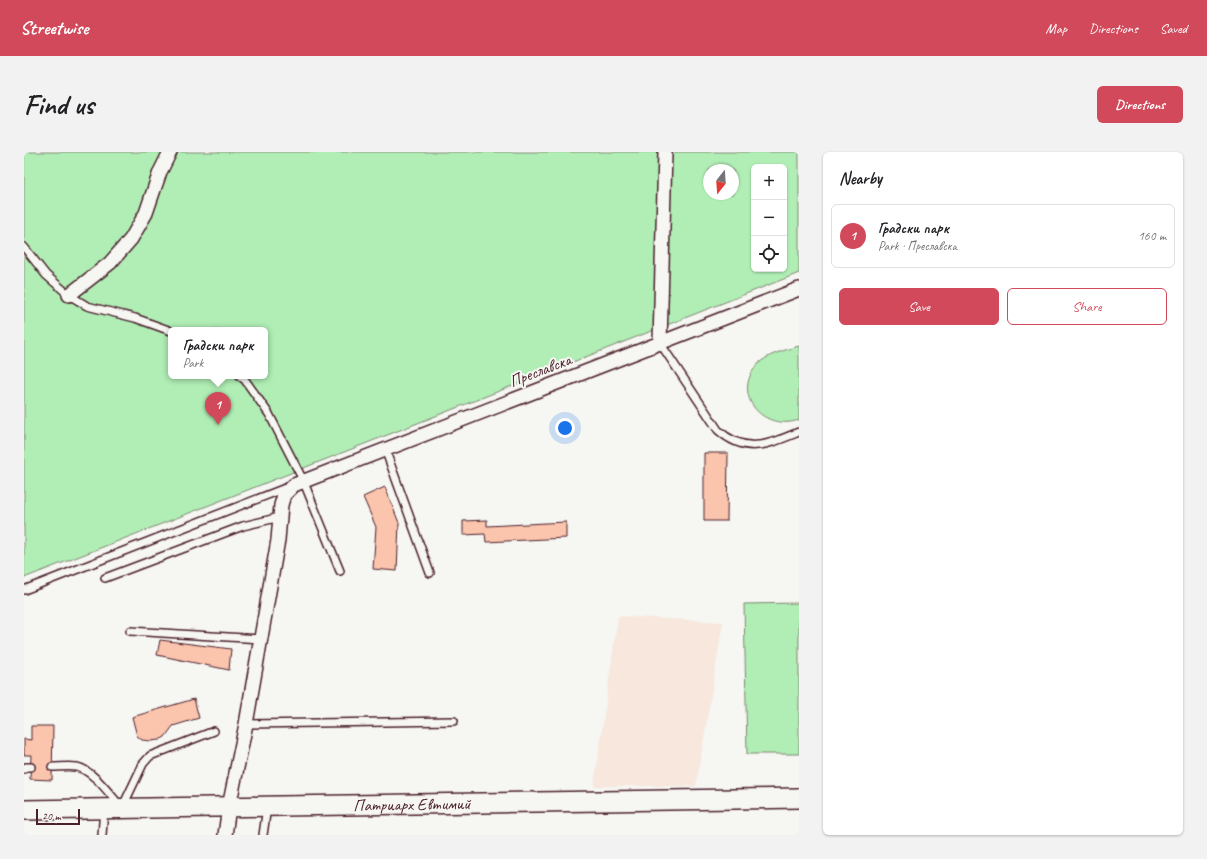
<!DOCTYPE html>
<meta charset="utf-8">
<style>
:root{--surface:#fff;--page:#f2f2f2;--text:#202124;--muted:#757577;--line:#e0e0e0;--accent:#d1495b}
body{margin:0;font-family:Caveat,sans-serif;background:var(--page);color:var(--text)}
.controls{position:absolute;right:12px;top:12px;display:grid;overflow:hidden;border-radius:6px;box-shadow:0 1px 3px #0004}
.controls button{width:36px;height:36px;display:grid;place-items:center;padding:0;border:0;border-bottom:1px solid var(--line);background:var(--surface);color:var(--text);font:20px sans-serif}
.compass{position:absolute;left:679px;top:12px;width:36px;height:36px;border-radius:50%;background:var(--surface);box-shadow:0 1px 3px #0004;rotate:197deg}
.scale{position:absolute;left:12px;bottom:10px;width:44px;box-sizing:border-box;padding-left:4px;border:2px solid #4a1f2b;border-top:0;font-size:11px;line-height:14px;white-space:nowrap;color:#4a1f2b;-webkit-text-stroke:3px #f6f6f2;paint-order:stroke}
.you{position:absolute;left:541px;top:276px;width:14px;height:14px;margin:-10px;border:3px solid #fff;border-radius:50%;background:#1a73e8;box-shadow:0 0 0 6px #1a73e833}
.badge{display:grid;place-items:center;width:26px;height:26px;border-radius:50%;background:var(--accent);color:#fff;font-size:13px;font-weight:700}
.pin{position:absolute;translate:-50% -33px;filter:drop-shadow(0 1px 2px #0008)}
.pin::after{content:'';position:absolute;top:21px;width:14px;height:12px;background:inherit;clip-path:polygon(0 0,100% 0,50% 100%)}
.popup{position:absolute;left:144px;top:175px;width:100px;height:52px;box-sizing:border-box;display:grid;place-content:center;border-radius:6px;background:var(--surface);filter:drop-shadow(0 1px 3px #0005);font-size:13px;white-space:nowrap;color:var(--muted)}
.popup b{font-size:15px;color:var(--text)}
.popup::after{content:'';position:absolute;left:50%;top:100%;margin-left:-8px;border:8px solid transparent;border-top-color:var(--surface)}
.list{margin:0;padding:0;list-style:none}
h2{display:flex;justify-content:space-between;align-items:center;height:52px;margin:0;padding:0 16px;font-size:17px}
h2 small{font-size:13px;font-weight:400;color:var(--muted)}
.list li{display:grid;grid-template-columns:26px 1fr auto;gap:12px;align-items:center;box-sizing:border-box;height:64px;margin:0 8px 8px;padding:0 8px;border:1px solid var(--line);border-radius:6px}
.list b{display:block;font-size:15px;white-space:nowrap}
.list p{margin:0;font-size:13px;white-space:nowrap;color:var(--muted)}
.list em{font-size:13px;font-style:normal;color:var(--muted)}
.actions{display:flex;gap:8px;padding:12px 16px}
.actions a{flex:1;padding:9px 0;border:1px solid var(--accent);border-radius:6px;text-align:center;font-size:14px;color:var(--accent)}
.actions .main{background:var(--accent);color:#fff}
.icon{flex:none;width:22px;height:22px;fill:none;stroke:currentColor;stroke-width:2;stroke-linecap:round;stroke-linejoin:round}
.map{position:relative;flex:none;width:775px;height:683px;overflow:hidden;border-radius:6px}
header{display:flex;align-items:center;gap:24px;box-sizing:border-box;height:56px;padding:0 20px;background:var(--accent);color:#fff}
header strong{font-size:19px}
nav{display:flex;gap:22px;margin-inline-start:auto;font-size:14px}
.intro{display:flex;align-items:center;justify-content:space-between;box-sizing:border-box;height:96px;padding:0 24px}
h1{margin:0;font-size:28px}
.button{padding:10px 18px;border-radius:6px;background:var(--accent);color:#fff;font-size:14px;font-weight:700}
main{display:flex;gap:24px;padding:0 24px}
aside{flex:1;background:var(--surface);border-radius:6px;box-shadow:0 1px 3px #0004}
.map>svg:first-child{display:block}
.built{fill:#f7e7dd}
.green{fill:#b0eeb5;stroke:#7d8670;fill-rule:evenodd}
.building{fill:#fac4ad;stroke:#4a1f2b}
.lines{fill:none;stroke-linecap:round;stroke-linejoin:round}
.lane-casing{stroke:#4a1f2b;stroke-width:10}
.street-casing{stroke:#4a1f2b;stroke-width:16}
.secondary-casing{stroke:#4a1f2b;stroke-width:22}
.lane{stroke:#f6f6f2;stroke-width:7}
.street{stroke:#f6f6f2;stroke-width:13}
.secondary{stroke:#f6f6f2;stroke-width:19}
.labels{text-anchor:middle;stroke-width:4;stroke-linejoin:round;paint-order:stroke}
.street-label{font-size:17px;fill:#4a1f2b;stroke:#f6f6f2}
</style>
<header>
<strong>Streetwise</strong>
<nav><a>Map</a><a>Directions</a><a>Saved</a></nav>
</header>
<div class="intro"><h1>Find us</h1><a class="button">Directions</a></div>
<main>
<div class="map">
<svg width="775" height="683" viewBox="0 0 775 683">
<rect width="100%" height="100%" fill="#f6f6f2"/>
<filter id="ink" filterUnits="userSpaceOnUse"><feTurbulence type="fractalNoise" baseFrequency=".025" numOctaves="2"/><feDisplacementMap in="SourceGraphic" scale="8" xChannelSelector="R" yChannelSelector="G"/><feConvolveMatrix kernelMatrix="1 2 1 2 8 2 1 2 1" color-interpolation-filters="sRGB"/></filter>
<g filter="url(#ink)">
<polygon class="built" points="594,464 699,470 672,634 570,634"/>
<g class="green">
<path d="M 0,0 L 775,0 L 775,121 L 0,426 ZM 730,15 L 760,15 L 760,117 L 730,117 ZM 685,18 L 709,18 L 709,42 L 685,42 ZM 147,178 L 241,178 L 241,224 L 147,224 Z"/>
<path d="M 775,194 L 775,268 C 739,280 707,243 733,213 C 743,202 762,198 775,194 Z"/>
<polygon points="775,451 775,602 723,602 720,452"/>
</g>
<g class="building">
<polygon points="680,301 704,301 703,369 680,369"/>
<polygon points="361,335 375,371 373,419 349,417 352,375 339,345"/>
<polygon points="463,368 463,374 542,370 542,386 462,390 461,382 439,383 439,369"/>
<polygon points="136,488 207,497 205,518 133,503"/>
<polygon points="170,547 175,566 149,574 141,585 135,588 127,589 118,588 113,584 108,565"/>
<polygon points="7,574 29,574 28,628 6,627 7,603 0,603 0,587 7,588"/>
</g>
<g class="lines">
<defs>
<g id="lane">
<polyline points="0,95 22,123 45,143 63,154 111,166 147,179"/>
<path d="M 636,191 L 694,278 C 722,303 743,293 775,280"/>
<polyline points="216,224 221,228 245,262 279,328 316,419"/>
<polyline points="361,297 406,421"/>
<polyline points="81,426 219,374 256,365"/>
<polyline points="0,438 264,335"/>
<polyline points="106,479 237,487"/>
<polyline points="222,572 430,569"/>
<path d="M 28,615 C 36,615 45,614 53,615 C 69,618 87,644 98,656 L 119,612 L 126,604 L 190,579"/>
<polyline points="0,617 2,615 7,615"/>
<polyline points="78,683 80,657"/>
<polyline points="239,683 243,655"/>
</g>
<g id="street">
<polyline points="45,143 86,111 107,87 122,61 136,20 146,0"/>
<polyline points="636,191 641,0"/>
<polyline points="201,683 205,655 222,572 254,388 257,353 260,343 270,333 775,137"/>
</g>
<g id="secondary">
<path id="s1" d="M 0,658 L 775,646"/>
</g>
</defs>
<use href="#lane" class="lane-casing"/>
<use href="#street" class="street-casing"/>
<use href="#secondary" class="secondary-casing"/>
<use href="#lane" class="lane"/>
<use href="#street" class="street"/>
<use href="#secondary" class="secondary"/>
</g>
</g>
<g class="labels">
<g class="street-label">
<text transform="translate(516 218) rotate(-21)" y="6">Преславска</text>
<text dy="6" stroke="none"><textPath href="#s1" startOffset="388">Патриарх Евтимий</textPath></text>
</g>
</g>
</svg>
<div class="controls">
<button>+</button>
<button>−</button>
<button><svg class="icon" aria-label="locate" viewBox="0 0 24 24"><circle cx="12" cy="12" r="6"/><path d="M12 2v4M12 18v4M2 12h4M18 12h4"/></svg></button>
</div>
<svg class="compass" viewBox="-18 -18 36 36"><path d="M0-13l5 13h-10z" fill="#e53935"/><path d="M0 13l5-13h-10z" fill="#757577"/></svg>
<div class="scale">20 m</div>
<div class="you"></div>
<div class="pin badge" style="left:194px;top:273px">1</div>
<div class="popup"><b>Градски парк</b>Park</div>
</div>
<aside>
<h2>Nearby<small></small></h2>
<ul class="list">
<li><span class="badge">1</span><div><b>Градски парк</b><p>Park · Преславска</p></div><em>160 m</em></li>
</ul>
<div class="actions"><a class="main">Save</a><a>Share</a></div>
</aside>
</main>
